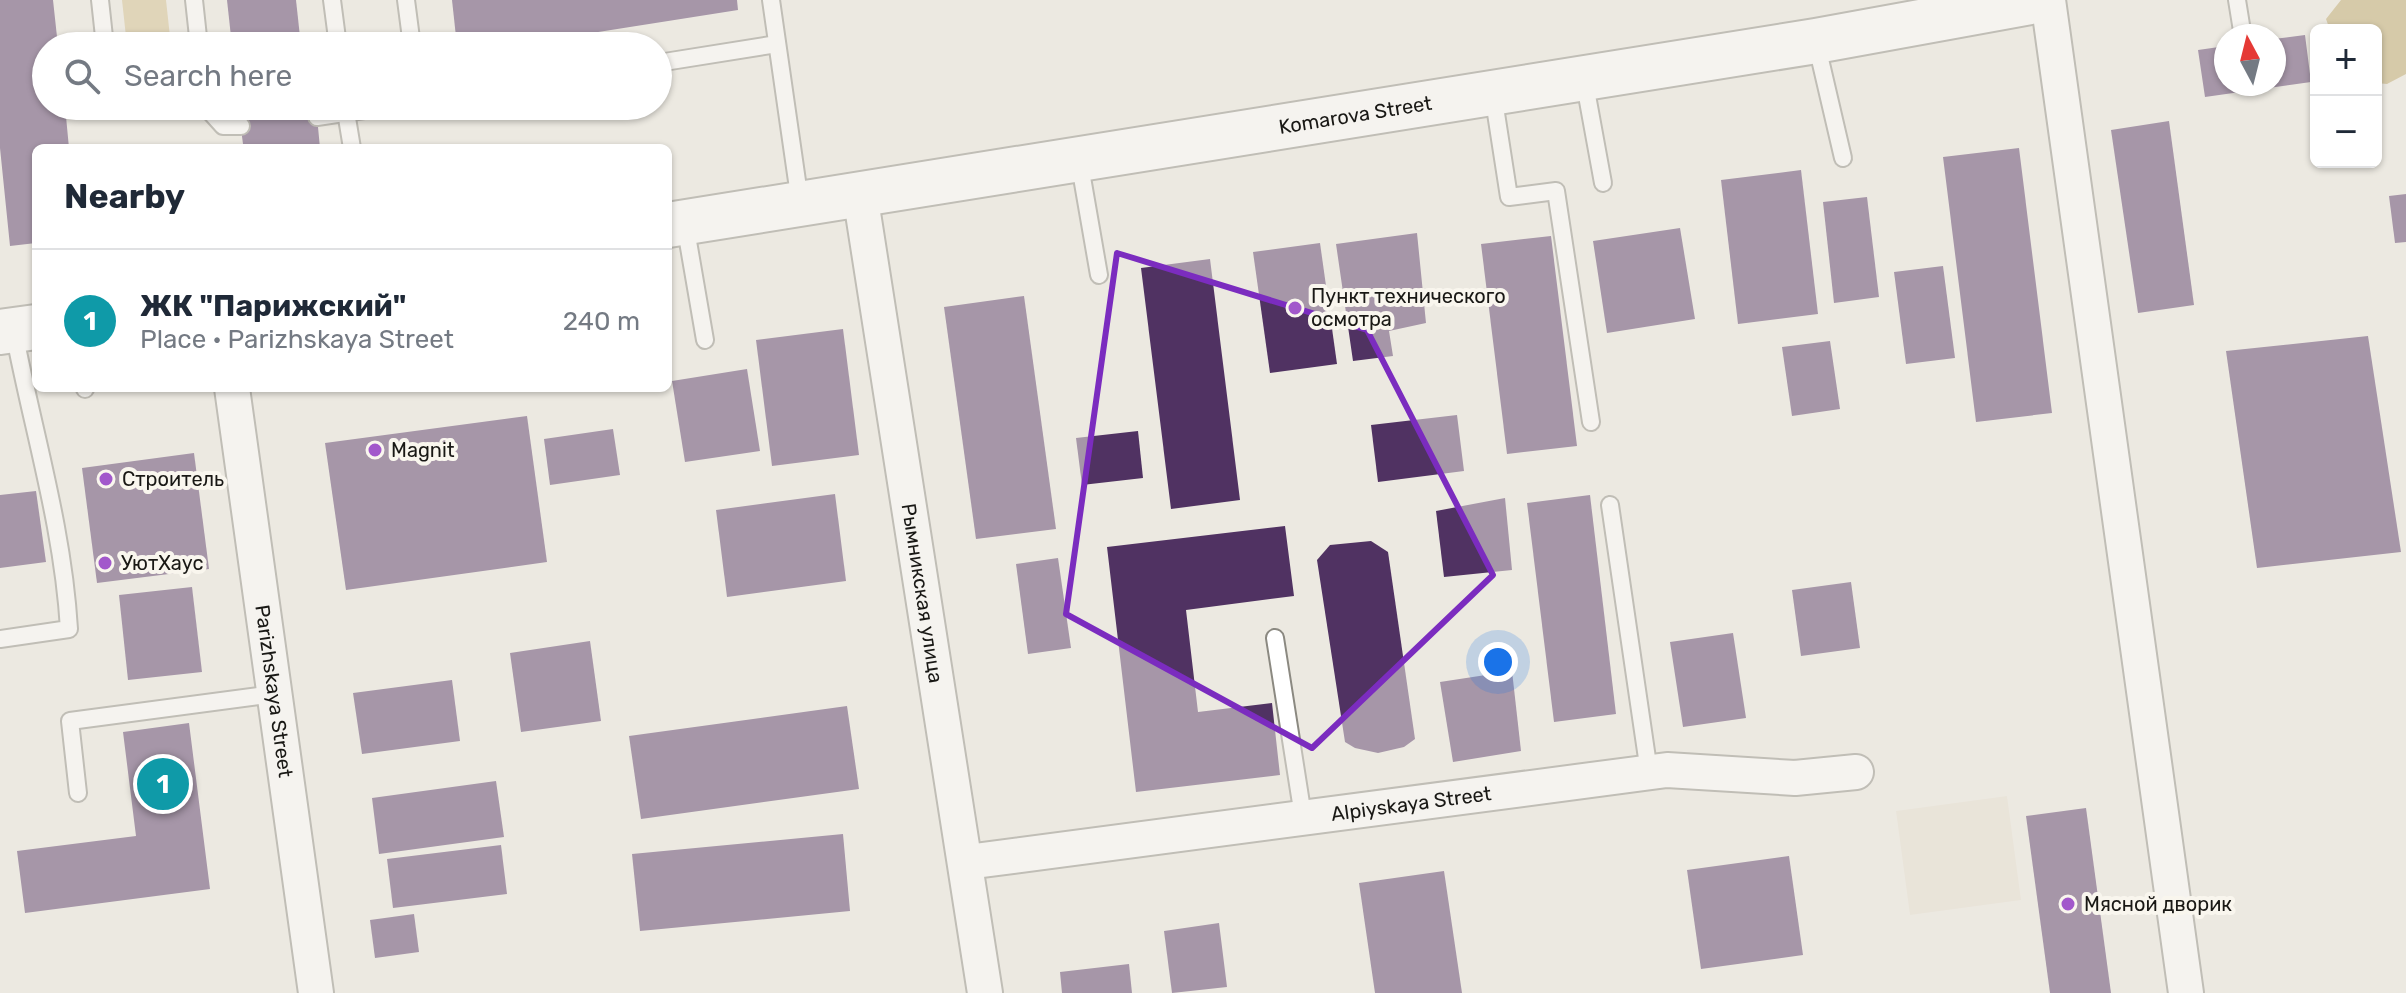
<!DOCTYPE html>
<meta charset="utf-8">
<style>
:root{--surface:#fff;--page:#f6f6f7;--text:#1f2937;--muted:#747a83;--line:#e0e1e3;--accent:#2563eb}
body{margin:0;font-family:Rubik,sans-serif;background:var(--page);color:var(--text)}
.controls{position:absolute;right:24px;top:24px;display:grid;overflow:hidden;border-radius:12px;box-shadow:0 2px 6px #0004}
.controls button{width:72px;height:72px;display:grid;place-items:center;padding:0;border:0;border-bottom:2px solid var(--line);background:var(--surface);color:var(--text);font:40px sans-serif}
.compass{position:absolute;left:2214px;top:24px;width:72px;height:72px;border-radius:50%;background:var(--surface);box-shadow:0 2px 6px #0004;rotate:353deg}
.you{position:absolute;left:1498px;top:662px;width:28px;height:28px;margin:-20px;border:6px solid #fff;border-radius:50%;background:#1a73e8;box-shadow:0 0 0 12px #1a73e833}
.badge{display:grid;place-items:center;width:52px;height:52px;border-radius:50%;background:var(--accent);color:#fff;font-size:26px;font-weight:700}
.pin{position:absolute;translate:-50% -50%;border:4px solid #fff;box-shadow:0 2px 8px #0006}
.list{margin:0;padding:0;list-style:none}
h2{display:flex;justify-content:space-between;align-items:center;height:104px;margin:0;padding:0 32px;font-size:34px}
h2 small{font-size:26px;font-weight:400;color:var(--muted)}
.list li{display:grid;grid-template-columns:52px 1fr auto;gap:24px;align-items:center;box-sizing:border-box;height:144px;padding:0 32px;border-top:2px solid var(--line)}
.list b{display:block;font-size:30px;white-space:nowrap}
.list p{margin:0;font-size:26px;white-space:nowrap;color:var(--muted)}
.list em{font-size:26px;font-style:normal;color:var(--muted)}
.icon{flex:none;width:44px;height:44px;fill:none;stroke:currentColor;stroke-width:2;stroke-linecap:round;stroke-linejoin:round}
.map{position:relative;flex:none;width:2406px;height:993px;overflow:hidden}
.search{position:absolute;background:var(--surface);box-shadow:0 2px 6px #0004;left:32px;top:32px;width:640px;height:88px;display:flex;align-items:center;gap:20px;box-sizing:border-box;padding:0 28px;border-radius:44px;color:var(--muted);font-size:30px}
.panel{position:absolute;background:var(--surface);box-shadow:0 2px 6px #0004;left:32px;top:144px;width:640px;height:248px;border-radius:12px}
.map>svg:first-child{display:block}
.built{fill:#e4decf}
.green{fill:#d0bd88}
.forest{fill:#bba565}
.building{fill:#503262}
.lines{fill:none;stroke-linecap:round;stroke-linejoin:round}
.lane-casing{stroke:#8b8981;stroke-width:20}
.street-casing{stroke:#8b8981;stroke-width:38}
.secondary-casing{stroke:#8b8981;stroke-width:48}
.lane{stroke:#fff;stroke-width:16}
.street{stroke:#fff;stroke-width:34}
.secondary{stroke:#fff;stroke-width:44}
.marked{fill:none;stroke:#7b2cbf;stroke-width:6;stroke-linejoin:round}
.poi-dot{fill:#a258cb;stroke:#f9f6ee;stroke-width:3}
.labels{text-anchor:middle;stroke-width:8;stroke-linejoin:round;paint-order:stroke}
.street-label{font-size:20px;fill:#191815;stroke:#f9f6ee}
.poi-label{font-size:20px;fill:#191815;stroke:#f9f6ee;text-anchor:start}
</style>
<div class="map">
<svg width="2406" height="993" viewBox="0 0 2406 993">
<rect width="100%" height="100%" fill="#ece9e1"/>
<polygon class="built" points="2007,796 2021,900 1910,915 1896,811"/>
<polygon class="green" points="122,0 166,0 171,46 127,46"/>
<polygon class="forest" points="2341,0 2406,0 2406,74 2387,84 2376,83 2376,30 2330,30 2326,19"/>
<g class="building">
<polygon points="0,0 53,0 58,46 46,46 46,106 65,106 69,148 36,148 36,243 10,246 0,148"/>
<polygon points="227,0 296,0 301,46 232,46"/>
<polygon points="452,0 737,0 738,10 541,41 457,46"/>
<polygon points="2305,35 2311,82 2205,97 2198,50 2226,46 2226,84 2274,84 2274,39"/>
<polygon points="238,106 316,106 320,148 221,148 243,144"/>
<polygon points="2169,121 2194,305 2138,313 2111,130"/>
<polygon points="2019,148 2052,413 1976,422 1943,157"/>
<polygon points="1801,170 1818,314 1738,324 1721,180"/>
<polygon points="2406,194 2406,242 2395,243 2389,196"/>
<polygon points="1867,197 1879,297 1834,303 1823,202"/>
<polygon points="1680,228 1695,319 1607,333 1593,241"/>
<polygon points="1417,233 1426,323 1389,331 1393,356 1353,361 1336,244"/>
<polygon points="1551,236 1577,446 1507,454 1481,244"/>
<polygon points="1320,243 1337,364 1270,373 1253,252"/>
<polygon points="1210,259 1240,500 1171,509 1141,268"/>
<polygon points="1943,266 1955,358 1906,364 1894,272"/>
<polygon points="1024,296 1056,529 976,539 944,307"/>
<polygon points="843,329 859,455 772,466 756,340"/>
<polygon points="2368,336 2401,552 2257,568 2226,351"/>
<polygon points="1830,341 1840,409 1792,416 1782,347"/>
<polygon points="747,369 760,451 685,462 672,381"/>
<polygon points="1457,415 1464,471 1378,482 1371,425"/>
<polygon points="527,416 547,562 346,590 325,443"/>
<polygon points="613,429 620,475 550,485 544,439"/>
<polygon points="1138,431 1143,478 1082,485 1076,438"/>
<polygon points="194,453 209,569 97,583 82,468"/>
<polygon points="36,491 46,562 0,568 0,495"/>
<polygon points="835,494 846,581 727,597 716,510"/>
<polygon points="1590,495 1616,714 1554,722 1527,503"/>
<polygon points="1505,498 1512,570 1444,577 1436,511"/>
<polygon points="1285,526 1294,596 1186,610 1198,712 1272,703 1280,775 1136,792 1107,547"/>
<polygon points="1371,541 1388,552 1415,739 1404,747 1378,753 1355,748 1345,742 1317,560 1330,545"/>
<polygon points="1058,558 1071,648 1028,654 1016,564"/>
<polygon points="1851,582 1860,648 1801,656 1792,590"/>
<polygon points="192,587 202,672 128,680 119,595"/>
<polygon points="1733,633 1746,718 1683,727 1670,642"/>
<polygon points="590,641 601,721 521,732 510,653"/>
<polygon points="1512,671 1521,751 1453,762 1440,682"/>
<polygon points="452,680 460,741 362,754 353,693"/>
<polygon points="847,706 859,789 641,819 629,736"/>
<polygon points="189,723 210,889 25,913 17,851 136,836 123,732"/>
<polygon points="496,781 504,837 379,854 372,798"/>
<polygon points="2086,808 2111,993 2050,993 2026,816"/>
<polygon points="843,834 850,911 640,931 632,854"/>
<polygon points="501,845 507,894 393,908 387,859"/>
<polygon points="1789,856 1803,955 1701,969 1687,870"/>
<polygon points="1444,871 1462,993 1375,993 1359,883"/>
<polygon points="414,914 419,952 375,958 370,920"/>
<polygon points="1219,923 1227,987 1172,993 1164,931"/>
<polygon points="1129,964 1132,993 1062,993 1060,972"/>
</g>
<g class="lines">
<defs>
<g id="lane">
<polyline points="100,0 105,46"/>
<polyline points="194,0 199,46"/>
<polyline points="332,0 338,46"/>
<polyline points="406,0 412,46"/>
<polyline points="771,0 800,202"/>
<polyline points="2237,0 2242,31"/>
<polyline points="1816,42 1843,158"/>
<polyline points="658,63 777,44"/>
<polyline points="1584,79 1603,183"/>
<polyline points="1493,94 1509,197 1556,191 1591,422"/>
<polyline points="116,106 147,106"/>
<polyline points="205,106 223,126 241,126"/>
<polyline points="345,106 352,148"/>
<polyline points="317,117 391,106"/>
<polyline points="1079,160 1099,275"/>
<polyline points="685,224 705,340"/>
<polyline points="85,388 85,389"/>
<polyline points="1610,505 1649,772"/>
<polyline points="1275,638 1303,816"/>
<path d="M 0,639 L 69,629 C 63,527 33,431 14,332"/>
<polyline points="78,793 70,721 274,694"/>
</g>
<g id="street">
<polyline points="2048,0 2186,993"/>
<path id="s1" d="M 860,194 L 985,993"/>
<path id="s2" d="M 232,388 L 316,993"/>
<path id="s3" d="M 967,862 L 1667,770 L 1795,778 L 1856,772"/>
</g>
<g id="secondary">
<path id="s4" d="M 668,225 L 1816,41 L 2041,0"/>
<polyline points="0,332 36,327"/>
</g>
</defs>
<use href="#lane" class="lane-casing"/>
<use href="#street" class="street-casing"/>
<use href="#secondary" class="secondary-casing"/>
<use href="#lane" class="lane"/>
<use href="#street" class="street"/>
<use href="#secondary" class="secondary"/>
</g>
<path d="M0 0H2406V993H0ZM 1117,253 L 1367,330 L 1493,575 L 1312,748 L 1066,614 Z" fill="#ece9e1" fill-opacity=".55" fill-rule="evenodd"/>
<path class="marked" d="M 1117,253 L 1367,330 L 1493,575 L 1312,748 L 1066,614 Z"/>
<g class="poi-dot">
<circle cx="1295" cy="308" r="8"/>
<circle cx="375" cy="450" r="8"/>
<circle cx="106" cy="479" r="8"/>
<circle cx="105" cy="563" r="8"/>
<circle cx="2068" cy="904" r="8"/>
</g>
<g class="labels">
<g class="street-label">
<text dy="7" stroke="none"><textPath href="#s4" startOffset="696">Komarova Street</textPath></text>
<text dy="7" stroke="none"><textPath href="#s1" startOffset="404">Рымникская улица</textPath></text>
<text dy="7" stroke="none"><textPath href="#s2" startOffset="306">Parizhskaya Street</textPath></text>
<text dy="7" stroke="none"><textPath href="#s3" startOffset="448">Alpiyskaya Street</textPath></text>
</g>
<g class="poi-label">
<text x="1311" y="303">Пункт технического<tspan x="1311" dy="23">осмотра</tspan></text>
<text x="391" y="457">Magnit</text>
<text x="122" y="486">Строитель</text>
<text x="121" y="570">УютХаус</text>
<text x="2084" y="911">Мясной дворик</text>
</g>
</g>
</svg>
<div class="controls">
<button>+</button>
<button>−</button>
</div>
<svg class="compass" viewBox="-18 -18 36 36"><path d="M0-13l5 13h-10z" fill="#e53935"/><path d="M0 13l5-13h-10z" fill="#747a83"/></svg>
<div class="you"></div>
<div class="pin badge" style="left:163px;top:784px;background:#0f9aa8">1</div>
<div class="search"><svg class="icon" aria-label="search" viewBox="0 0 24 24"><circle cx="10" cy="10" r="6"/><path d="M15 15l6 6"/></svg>Search here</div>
<section class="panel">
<h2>Nearby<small></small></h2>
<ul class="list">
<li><span class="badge" style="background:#0f9aa8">1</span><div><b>ЖК &quot;Парижский&quot;</b><p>Place · Parizhskaya Street</p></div><em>240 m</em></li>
</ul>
</section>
</div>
